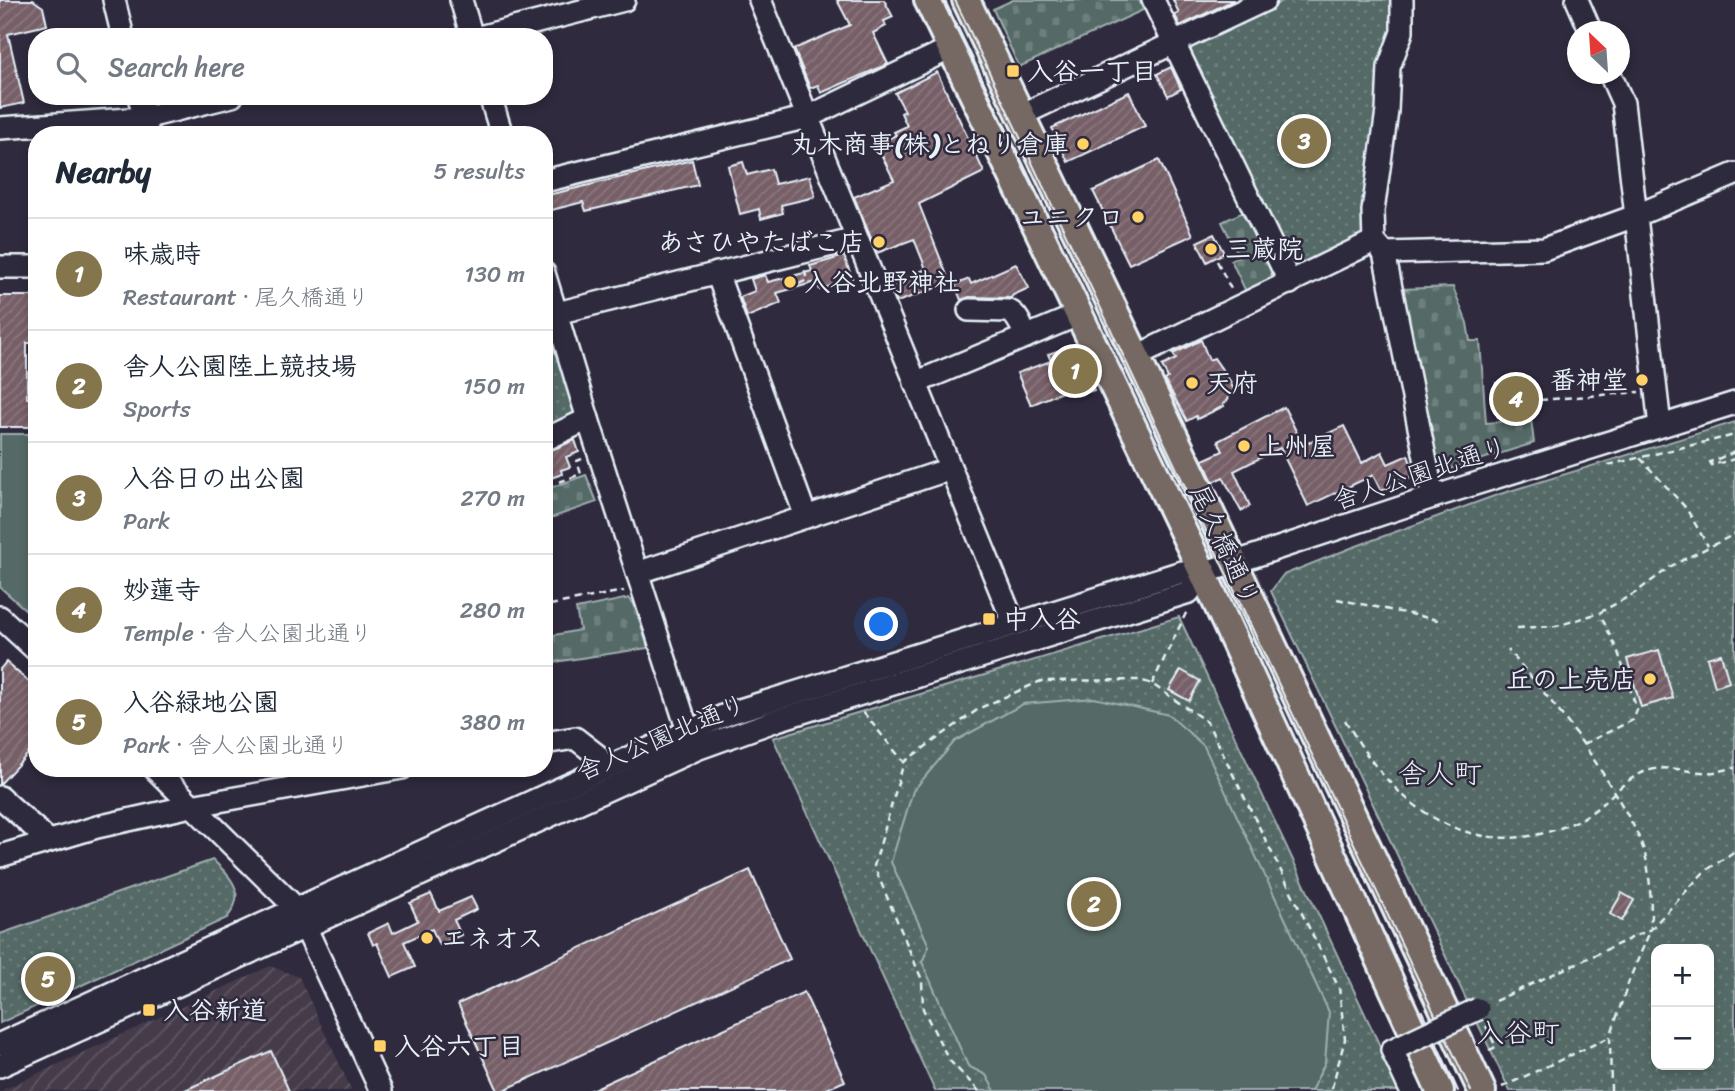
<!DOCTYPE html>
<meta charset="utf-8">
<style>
:root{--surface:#fff;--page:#f6f6f7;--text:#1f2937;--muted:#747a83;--line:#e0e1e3;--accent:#84754c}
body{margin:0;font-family:Sriracha,"Klee One",sans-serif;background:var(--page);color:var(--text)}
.controls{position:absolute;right:21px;bottom:21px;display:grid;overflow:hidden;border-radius:14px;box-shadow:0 4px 10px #0003}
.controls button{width:63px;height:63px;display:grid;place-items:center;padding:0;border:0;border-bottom:2px solid var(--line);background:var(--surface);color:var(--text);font:35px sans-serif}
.compass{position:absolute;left:1567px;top:21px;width:63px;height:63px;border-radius:50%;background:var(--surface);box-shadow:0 4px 10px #0003;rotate:335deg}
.you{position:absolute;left:882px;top:625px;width:24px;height:24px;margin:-18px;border:5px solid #fff;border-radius:50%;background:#1a73e8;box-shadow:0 0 0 10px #1a73e833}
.badge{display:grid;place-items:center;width:46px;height:46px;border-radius:50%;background:var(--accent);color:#fff;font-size:23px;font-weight:700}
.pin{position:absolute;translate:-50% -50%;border:4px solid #fff;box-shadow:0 2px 7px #0006}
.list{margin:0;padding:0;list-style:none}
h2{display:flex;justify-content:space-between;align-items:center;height:91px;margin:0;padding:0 28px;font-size:30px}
h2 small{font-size:23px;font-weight:400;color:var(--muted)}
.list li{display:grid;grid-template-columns:46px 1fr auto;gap:21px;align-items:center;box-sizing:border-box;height:112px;padding:0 28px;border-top:2px solid var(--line)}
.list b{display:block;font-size:26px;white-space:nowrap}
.list p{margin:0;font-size:23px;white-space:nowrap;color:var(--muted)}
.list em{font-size:23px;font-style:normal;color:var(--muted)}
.icon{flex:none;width:38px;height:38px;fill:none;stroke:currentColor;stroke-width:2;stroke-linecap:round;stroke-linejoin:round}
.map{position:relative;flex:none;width:1735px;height:1091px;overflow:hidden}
.search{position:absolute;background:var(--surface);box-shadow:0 4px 10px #0003;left:28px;top:28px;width:525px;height:77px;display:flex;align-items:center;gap:18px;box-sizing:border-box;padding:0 24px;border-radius:28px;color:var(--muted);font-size:26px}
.panel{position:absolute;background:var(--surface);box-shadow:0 4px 10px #0003;left:28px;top:126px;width:525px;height:651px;border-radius:28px}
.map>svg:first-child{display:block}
.industrial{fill:url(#industrial-furrows)}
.cemetery{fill:url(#cemetery-stones);stroke:#9eaeaf;stroke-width:2}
.park{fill:url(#park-dots);stroke:#9eaeaf;stroke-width:2;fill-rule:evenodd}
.pitch{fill:#546a66;stroke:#9eaeaf;stroke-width:2}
.building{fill:url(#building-hatch);stroke:#e8f1f8;stroke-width:2}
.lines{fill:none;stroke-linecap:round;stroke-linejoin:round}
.minor-casing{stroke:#e8f1f8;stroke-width:26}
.major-casing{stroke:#e8f1f8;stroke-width:32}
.path{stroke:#e8f1f8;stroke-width:2.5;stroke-dasharray:7 5;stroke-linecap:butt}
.minor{stroke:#2f2a3d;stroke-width:21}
.major{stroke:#766964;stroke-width:26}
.tram{stroke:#e8f1f8;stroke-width:2}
.minor-bridge-casing{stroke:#e8f1f8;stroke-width:26;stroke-linecap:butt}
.minor-bridge{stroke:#2f2a3d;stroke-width:21}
.poi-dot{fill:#ffd166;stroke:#2f2a3d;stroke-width:2.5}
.labels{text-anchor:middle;stroke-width:5;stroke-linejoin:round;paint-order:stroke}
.poi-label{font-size:26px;font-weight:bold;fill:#e8f1f8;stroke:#2f2a3d;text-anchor:start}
.street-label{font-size:26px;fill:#e8f1f8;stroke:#2f2a3d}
.neighbourhood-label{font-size:28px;fill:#e8f1f8;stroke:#2f2a3d}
</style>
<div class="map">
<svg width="1735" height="1091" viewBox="0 0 1735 1091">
<defs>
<pattern id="industrial-furrows" width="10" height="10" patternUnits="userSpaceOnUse" patternTransform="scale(1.75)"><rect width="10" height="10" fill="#453a4a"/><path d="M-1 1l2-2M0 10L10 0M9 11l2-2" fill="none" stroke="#605765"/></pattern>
<pattern id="cemetery-stones" width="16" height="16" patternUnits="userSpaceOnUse" patternTransform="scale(1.75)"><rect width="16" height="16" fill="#546a66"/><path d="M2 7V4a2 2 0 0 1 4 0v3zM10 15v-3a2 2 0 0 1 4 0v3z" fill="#6d807d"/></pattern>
<pattern id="park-dots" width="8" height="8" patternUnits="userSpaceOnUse" patternTransform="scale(1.75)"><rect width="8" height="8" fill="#546a66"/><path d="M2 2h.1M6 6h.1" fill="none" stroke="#6d807d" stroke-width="1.8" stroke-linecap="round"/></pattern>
<pattern id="building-hatch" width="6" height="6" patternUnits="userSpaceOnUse" patternTransform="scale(1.75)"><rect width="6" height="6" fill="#775f67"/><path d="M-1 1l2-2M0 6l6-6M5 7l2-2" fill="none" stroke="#8a767e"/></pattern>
</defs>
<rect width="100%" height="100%" fill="#2f2a3d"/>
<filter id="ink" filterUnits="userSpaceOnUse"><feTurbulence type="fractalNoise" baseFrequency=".0143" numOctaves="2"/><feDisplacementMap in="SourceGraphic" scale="14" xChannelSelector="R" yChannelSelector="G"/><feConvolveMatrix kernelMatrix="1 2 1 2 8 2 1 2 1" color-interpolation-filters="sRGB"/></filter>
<g filter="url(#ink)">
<polygon class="industrial" points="270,966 299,977 352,1091 0,1091"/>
<g class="cemetery">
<polygon points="1013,0 1139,0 1143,10 1019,67 993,9"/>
<polygon points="1243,212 1272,273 1268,284 1247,294 1231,260 1239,256 1222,222"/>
<polygon points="1453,287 1467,323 1470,341 1480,341 1486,423 1531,419 1534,443 1438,473 1401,289"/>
<polygon points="586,475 597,502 548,519 544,490"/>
<polygon points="629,598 634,604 648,648 554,662 549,636 580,630 576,609"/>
</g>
<g class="park">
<polygon points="1284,0 1398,0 1367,237 1303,268 1290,264 1189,55 1193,45"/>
<polygon points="544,312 575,408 572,419 544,432"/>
<path d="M 1735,422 L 1735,1091 L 1510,1091 C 1431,924 1350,758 1271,591 L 1283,575 L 1351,548 L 1497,495 ZM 1656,949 L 1709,949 L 1709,1065 L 1656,1065 Z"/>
<polygon points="1179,617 1401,1091 935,1091 773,738"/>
<path d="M 213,860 C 232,878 247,893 227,918 L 0,1023 L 0,934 Z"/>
</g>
<g class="pitch">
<polygon points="0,434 37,434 37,620 0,587"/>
<polygon points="1094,698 1169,715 1204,746 1329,1012 1325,1063 1311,1091 995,1091 986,1075 968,1066 922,962 929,946 891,862 913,791 955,741 1023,704"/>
</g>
<g class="building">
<polygon points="0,0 33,0 43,7 47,25 8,34 24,103 0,108"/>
<polygon points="837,0 884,0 893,17 884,21 886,26 873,33 888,64 821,93 818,85 810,88 794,49 850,25"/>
<polygon points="1173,0 1234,0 1180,26 1175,15 1179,13"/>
<polygon points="1171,67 1181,89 1168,96 1157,74"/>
<polygon points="937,72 984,172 919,204 950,283 897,302 890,285 926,269 914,239 877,253 854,197 894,180 876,144 896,135 894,132 907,126 901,113 905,111 895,93"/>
<polygon points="1129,92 1145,126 1068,162 1052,128"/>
<polygon points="692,160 698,185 586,211 583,202 544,212 544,196"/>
<polygon points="1159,160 1193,235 1129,264 1093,191"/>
<polygon points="743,162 747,175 771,169 775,184 810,176 815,197 781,205 783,213 761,219 759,209 740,214 728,166"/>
<polygon points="1214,234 1224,253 1207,262 1197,242"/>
<polygon points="844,256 852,278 820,290 816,282 777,293 781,303 747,317 740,297 755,291 751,279 765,275 768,282 812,271 810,266"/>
<polygon points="1016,264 1029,288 1013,295 1011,298 969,297 961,300 955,285 969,279 971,284"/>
<polygon points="0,296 37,296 37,343 27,343 27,398 37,398 37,427 0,427"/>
<polygon points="1201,340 1209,360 1214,358 1230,381 1235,393 1229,395 1228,400 1223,404 1224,406 1197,419 1196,416 1187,421 1165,380 1168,378 1162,366 1176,359 1173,354"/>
<polygon points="1069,347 1077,349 1094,390 1078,395 1076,390 1073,391 1071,388 1031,405 1017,373 1051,361 1048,354"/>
<polygon points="1528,380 1529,389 1536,388 1537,406 1532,407 1532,414 1498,417 1498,408 1494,408 1493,393 1497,393 1496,383"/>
<polygon points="1284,407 1303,445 1344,426 1362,463 1382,452 1388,464 1408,455 1415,475 1381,491 1373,475 1308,506 1280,448 1234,471 1250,506 1241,511 1223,477 1213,482 1203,460 1223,451 1218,441"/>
<polygon points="575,440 579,452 566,457 570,467 561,470 562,474 551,478 549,474 544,475 544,453"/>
<polygon points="1659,650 1673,698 1641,707 1627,659"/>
<polygon points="1721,654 1729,682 1715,687 1707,658"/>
<polygon points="6,662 37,689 37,744 0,784 0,669"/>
<polygon points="1181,670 1200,681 1189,701 1169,690"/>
<polygon points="750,870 790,959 502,1091 498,1091 458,1004"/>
<polygon points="1622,893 1634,900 1622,921 1610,914"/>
<polygon points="431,894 439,911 471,897 477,909 454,920 461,935 439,945 432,929 404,942 415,967 392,977 377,943 373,945 368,933 389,923 393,933 418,921 410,903"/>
<polygon points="804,992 845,1081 822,1091 589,1091"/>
<polygon points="271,1051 289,1091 183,1091"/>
</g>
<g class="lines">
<defs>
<g id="minor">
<polyline points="114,0 123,37"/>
<polyline points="461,0 472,37"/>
<polyline points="760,0 1014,624"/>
<polyline points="1153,0 1290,283"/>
<polyline points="1402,0 1402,32 1389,67 1387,111 1373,211 1374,241 1384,253 1433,497"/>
<polyline points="1577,0 1591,32"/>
<polyline points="479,37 624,0"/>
<polyline points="1610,74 1623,103 1660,426"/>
<polyline points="139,96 148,135"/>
<polyline points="490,96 502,135"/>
<polyline points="1021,115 1265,0"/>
<polyline points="0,128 144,118 232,96"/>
<polyline points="544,181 808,117 951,48"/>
<polyline points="1384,253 1544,249 1635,216 1735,174"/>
<polyline points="0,267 37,267"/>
<polyline points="544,273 588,419 688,731"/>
<polyline points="717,273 806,517"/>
<path d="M 969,310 L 1009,311 C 1019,316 1022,328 1026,337"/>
<polyline points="557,313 856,239"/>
<polyline points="1137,356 1374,241"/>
<polyline points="915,383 1078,315"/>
<polyline points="544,440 588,419"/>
<polyline points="637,573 950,469"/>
<polyline points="0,617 37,651"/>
<polyline points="544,743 575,738 597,755 603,769"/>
<polyline points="154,768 297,909 381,1091"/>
<polyline points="0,797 49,841"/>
<polyline points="0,856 97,827 191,806 402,768"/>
<polyline points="0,1044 603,769 730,713 1182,572 1203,573 1433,497 1735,403"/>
<polyline points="0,1066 699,748 777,720 1189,592 1203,573"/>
</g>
<g id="major">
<polyline points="928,0 1203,573 1440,1091"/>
<polyline points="966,0 1194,478 1482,1091"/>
</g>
</defs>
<use href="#minor" class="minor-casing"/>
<use href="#major" class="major-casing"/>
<g class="path">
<polyline points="1217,261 1231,289"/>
<polyline points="799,284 807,280 804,269"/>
<polyline points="1540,400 1639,392"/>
<polyline points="1735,452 1710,462 1712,465 1735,459"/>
<polyline points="1640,458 1686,508 1708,546"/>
<polyline points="1608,465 1735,435"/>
<polyline points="559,482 581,474 577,461 582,459"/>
<polyline points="1337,599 1443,621"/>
<polyline points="550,605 624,591"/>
<polyline points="1517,628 1557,626 1599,613 1635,593 1673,565 1735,534"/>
<polyline points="1152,684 1187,611"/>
<polyline points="863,712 903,761"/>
<path d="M 1345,720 C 1353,733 1361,747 1371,760 C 1424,831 1499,860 1581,819 C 1608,805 1624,774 1655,769 C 1674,766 1695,774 1714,772 C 1721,771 1728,769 1735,768"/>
<polyline points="1584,744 1633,720 1637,710 1618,652 1600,614"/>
<path d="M 1495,1001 L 1651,929 C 1651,904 1651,878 1645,854 C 1638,831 1626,812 1614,792 C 1584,740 1547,695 1508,650"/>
<polyline points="1486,1026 1496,1047 1487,1051"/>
<polyline points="1502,1087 1610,1037"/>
<polyline points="979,1091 949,1060 923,1009 922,980 874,866 904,762 980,708 1041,681 1140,680 1152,684 1207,722 1339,988 1345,1039 1331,1091"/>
<polyline points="1611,1091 1610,1037 1630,978 1651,929 1704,872 1735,851"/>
</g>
<use href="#minor" class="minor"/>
<use href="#major" class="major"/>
<g class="tram">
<polyline points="942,0 1052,226"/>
<polyline points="955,0 1471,1091"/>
<polyline points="1422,1011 1458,1091"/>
</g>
<defs>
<polyline id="minor-bridge" points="1411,1091 1392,1050 1478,1009"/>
</defs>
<use href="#minor-bridge" class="minor-bridge-casing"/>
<use href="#minor-bridge" class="minor-bridge"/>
</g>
</g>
<g class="poi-dot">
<rect x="1006" y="64" width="14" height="14" rx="3.5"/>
<circle cx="1083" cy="144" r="7"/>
<circle cx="1138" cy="217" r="7"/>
<circle cx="879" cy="242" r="7"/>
<circle cx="1211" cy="249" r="7"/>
<circle cx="790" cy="282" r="7"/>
<circle cx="1642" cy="380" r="7"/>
<circle cx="1192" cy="383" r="7"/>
<circle cx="1244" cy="446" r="7"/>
<rect x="982" y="612" width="14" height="14" rx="3.5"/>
<circle cx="1650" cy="679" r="7"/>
<circle cx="427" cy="938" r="7"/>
<rect x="142" y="1003" width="14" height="14" rx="3.5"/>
<rect x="373" y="1039" width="14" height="14" rx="3.5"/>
</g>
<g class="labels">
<g class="poi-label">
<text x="1027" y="80">入谷一丁目</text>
<text x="1069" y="153" text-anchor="end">丸木商事(株)とねり倉庫</text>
<text x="1124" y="226" text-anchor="end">ユニクロ</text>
<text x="865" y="251" text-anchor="end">あさひやたばこ店</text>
<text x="1225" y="258">三蔵院</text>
<text x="804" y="291">入谷北野神社</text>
<text x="1628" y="389" text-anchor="end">番神堂</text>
<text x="1206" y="392">天府</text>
<text x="1258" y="455">上州屋</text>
<text x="1003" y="628">中入谷</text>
<text x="1636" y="688" text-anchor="end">丘の上売店</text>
<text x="441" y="947">エネオス</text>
<text x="163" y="1019">入谷新道</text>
<text x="394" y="1055">入谷六丁目</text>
</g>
<g class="street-label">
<text transform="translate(1420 473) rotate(-18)" y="9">舎人公園北通り</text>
<text transform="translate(1225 545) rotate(65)" y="9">尾久橋通り</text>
<text transform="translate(661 737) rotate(-23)" y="9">舎人公園北通り</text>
</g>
<g class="neighbourhood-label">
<text x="1440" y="783">舎人町</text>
<text x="1518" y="1042">入谷町</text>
</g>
</g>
</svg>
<div class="controls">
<button>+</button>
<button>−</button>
</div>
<svg class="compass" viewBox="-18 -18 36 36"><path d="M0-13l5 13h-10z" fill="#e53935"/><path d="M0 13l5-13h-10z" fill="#747a83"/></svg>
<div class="you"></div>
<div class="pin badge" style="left:1075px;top:371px">1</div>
<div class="pin badge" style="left:1094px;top:904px">2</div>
<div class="pin badge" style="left:1304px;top:141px">3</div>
<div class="pin badge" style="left:1516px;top:399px">4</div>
<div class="pin badge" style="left:48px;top:979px">5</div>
<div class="search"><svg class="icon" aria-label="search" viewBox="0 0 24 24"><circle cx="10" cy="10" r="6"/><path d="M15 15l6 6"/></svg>Search here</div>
<section class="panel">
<h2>Nearby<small>5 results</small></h2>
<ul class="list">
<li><span class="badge">1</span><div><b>味歳時</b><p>Restaurant · 尾久橋通り</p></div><em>130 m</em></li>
<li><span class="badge">2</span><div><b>舎人公園陸上競技場</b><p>Sports</p></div><em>150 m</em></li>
<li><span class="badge">3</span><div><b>入谷日の出公園</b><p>Park</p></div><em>270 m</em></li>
<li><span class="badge">4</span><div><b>妙蓮寺</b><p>Temple · 舎人公園北通り</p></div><em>280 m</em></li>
<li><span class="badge">5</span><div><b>入谷緑地公園</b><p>Park · 舎人公園北通り</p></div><em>380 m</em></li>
</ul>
</section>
</div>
